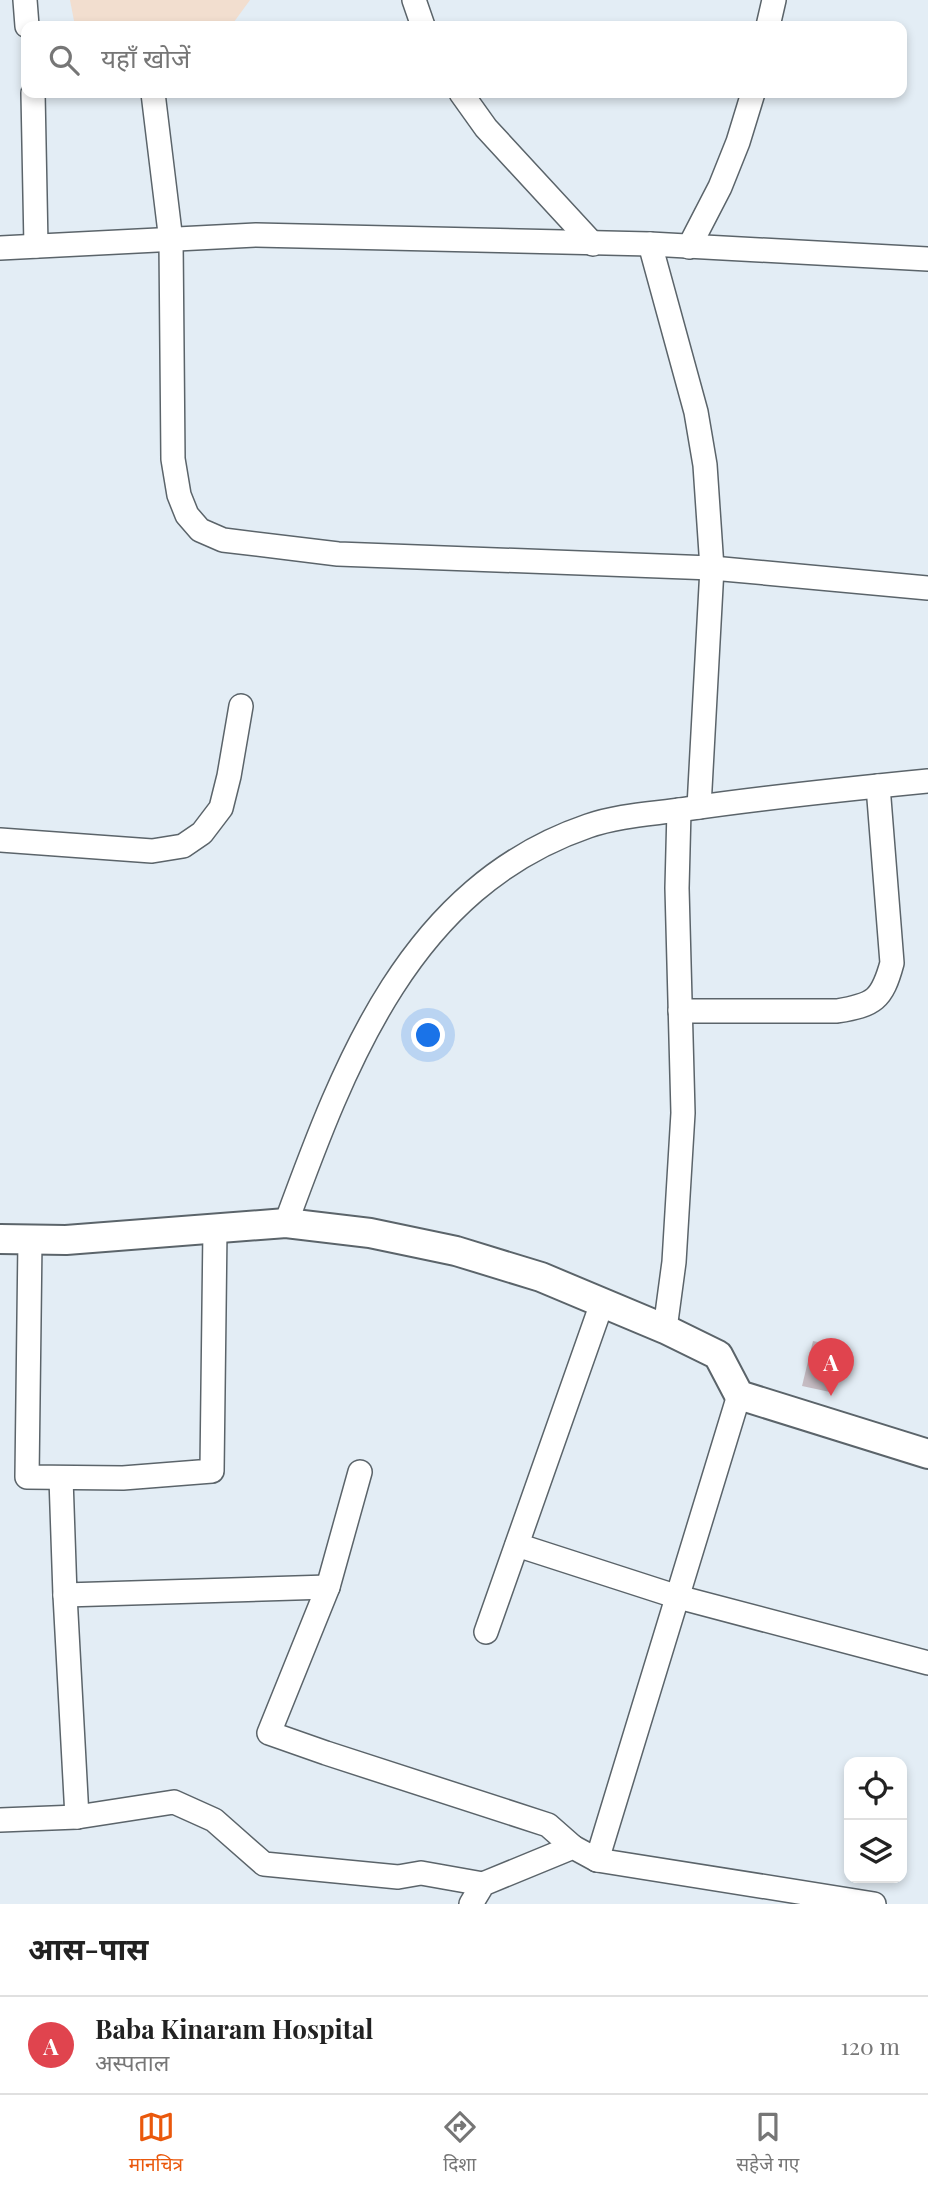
<!DOCTYPE html>
<html lang="hi">
<meta charset="utf-8">
<style>
:root{--surface:#fff;--page:#f6f6f6;--text:#222;--muted:#767676;--line:#e0e0e0;--accent:#ea580c}
body{margin:0;font-family:"Playfair Display","Noto Sans Devanagari",serif;background:var(--page);color:var(--text)}
.controls{position:absolute;right:21px;bottom:21px;display:grid;overflow:hidden;border-radius:14px;box-shadow:0 4px 10px #0003}
.controls button{width:63px;height:63px;display:grid;place-items:center;padding:0;border:0;border-bottom:2px solid var(--line);background:var(--surface);color:var(--text);font:35px sans-serif}
.you{position:absolute;left:429px;top:1036px;width:24px;height:24px;margin:-18px;border:5px solid #fff;border-radius:50%;background:#1a73e8;box-shadow:0 0 0 10px #1a73e833}
.badge{display:grid;place-items:center;width:46px;height:46px;border-radius:50%;background:var(--accent);color:#fff;font-size:23px;font-weight:700}
.pin{position:absolute;translate:-50% -58px;filter:drop-shadow(0 2px 4px #0008)}
.pin::after{content:'';position:absolute;top:37px;width:24px;height:21px;background:inherit;clip-path:polygon(0 0,100% 0,50% 100%)}
.list{margin:0;padding:0;list-style:none}
h2{display:flex;justify-content:space-between;align-items:center;height:91px;margin:0;padding:0 28px;font-size:30px}
h2 small{font-size:23px;font-weight:400;color:var(--muted)}
.list li{display:grid;grid-template-columns:46px 1fr auto;gap:21px;align-items:center;box-sizing:border-box;height:98px;padding:0 28px;border-top:2px solid var(--line)}
.list b{display:block;font-size:26px;white-space:nowrap}
.list p{margin:0;font-size:23px;white-space:nowrap;color:var(--muted)}
.list em{font-size:23px;font-style:normal;color:var(--muted)}
.icon{flex:none;width:38px;height:38px;fill:none;stroke:currentColor;stroke-width:2;stroke-linecap:round;stroke-linejoin:round}
.map{position:relative;flex:none;width:928px;height:1904px;overflow:hidden}
.search{position:absolute;background:var(--surface);box-shadow:0 4px 10px #0003;left:21px;right:21px;top:21px;height:77px;display:flex;align-items:center;gap:18px;box-sizing:border-box;padding:0 24px;border-radius:14px;color:var(--muted);font-size:26px}
.sheet{height:189px;background:var(--surface)}
nav{display:flex;justify-content:space-around;align-items:center;box-sizing:border-box;height:98px;border-top:2px solid var(--line);background:var(--surface);font-size:19px;color:var(--muted)}
nav a{display:grid;justify-items:center;gap:4px}
nav .on{color:var(--accent)}
.map>svg:first-child{display:block}
.education{fill:#f2decf}
.building{fill:#c6bcc3}
.lines{fill:none;stroke-linecap:round;stroke-linejoin:round}
.minor-casing{stroke:#5b646a;stroke-width:26}
.tertiary-casing{stroke:#5b646a;stroke-width:32}
.minor{stroke:#fff;stroke-width:23}
.tertiary{stroke:#fff;stroke-width:28}
</style>
<div class="map">
<svg width="928" height="1904" viewBox="0 0 928 1904">
<rect width="100%" height="100%" fill="#e3edf5"/>
<polygon class="education" points="70,0 250,0 231,26 75,26"/>
<polygon class="building" points="813,1341 841,1347 830,1392 802,1386"/>
<g class="lines">
<defs>
<g id="minor">
<polyline points="25,0 27,26"/>
<polyline points="414,0 423,26"/>
<polyline points="768,26 774,0"/>
<polyline points="33,93 36,246"/>
<polyline points="153,93 171,241 173,459 179,495 187,515 200,530 223,540 338,554 712,568 928,588"/>
<polyline points="461,93 486,128 593,244"/>
<polyline points="650,244 696,412 705,465 712,568 699,807"/>
<polyline points="689,247 720,187 738,142 753,93"/>
<polyline points="0,248 256,235 650,244 928,259"/>
<polyline points="0,840 152,851 183,846 202,833 221,808 229,776 241,706"/>
<path d="M 680,1011 L 837,1011 C 874,1005 882,1000 892,963 L 878,786"/>
<path d="M 286,1223 C 345,1062 410,887 588,826 C 620,815 653,814 686,809 C 767,797 847,789 928,781"/>
<polyline points="30,1240 27,1477 123,1478 212,1471 215,1229"/>
<polyline points="665,1329 674,1262 683,1113 677,888 679,810"/>
<polyline points="360,1472 328,1587 269,1733 326,1753 548,1825 573,1847"/>
<polyline points="61,1478 65,1595 328,1587"/>
<polyline points="517,1545 678,1597 928,1663"/>
<polyline points="65,1595 77,1817"/>
<polyline points="486,1632 602,1303"/>
<polyline points="0,1820 77,1817 174,1802 214,1820 264,1864 398,1877 421,1873 483,1884"/>
<polyline points="597,1860 874,1904"/>
<polyline points="471,1904 483,1884 573,1847 597,1860 739,1395"/>
</g>
<polyline id="tertiary" points="0,1239 66,1240 286,1223 370,1233 456,1251 541,1277 665,1329 718,1355 739,1395 928,1454"/>
</defs>
<use href="#minor" class="minor-casing"/>
<use href="#tertiary" class="tertiary-casing"/>
<use href="#minor" class="minor"/>
<use href="#tertiary" class="tertiary"/>
</g>
</svg>
<div class="controls">
<button><svg class="icon" aria-label="locate" viewBox="0 0 24 24"><circle cx="12" cy="12" r="6"/><path d="M12 2v4M12 18v4M2 12h4M18 12h4"/></svg></button>
<button><svg class="icon" aria-label="layers" viewBox="0 0 24 24"><path d="M12 4l9 5-9 5-9-5zM3 14l9 5 9-5"/></svg></button>
</div>
<div class="you"></div>
<div class="pin badge" style="left:831px;top:1396px;background:#e0444e">A</div>
<div class="search"><svg class="icon" aria-label="search" viewBox="0 0 24 24"><circle cx="10" cy="10" r="6"/><path d="M15 15l6 6"/></svg>यहाँ खोजें</div>
</div>
<section class="sheet">
<h2>आस-पास<small></small></h2>
<ul class="list">
<li><span class="badge" style="background:#e0444e">A</span><div><b>Baba Kinaram Hospital</b><p>अस्पताल</p></div><em>120 m</em></li>
</ul>
</section>
<nav>
<a class="on"><svg class="icon" aria-label="map" viewBox="0 0 24 24"><path d="M3 6l6-2 6 2 6-2v14l-6 2-6-2-6 2zM9 4v14M15 6v14"/></svg>मानचित्र</a>
<a><svg class="icon" aria-label="directions" viewBox="0 0 24 24"><path d="M12 3l9 9-9 9-9-9zM9 14v-3h6M13 9l2 2-2 2"/></svg>दिशा</a>
<a><svg class="icon" aria-label="saved" viewBox="0 0 24 24"><path d="M7 4h10v16l-5-4-5 4z"/></svg>सहेजे गए</a>
</nav>
